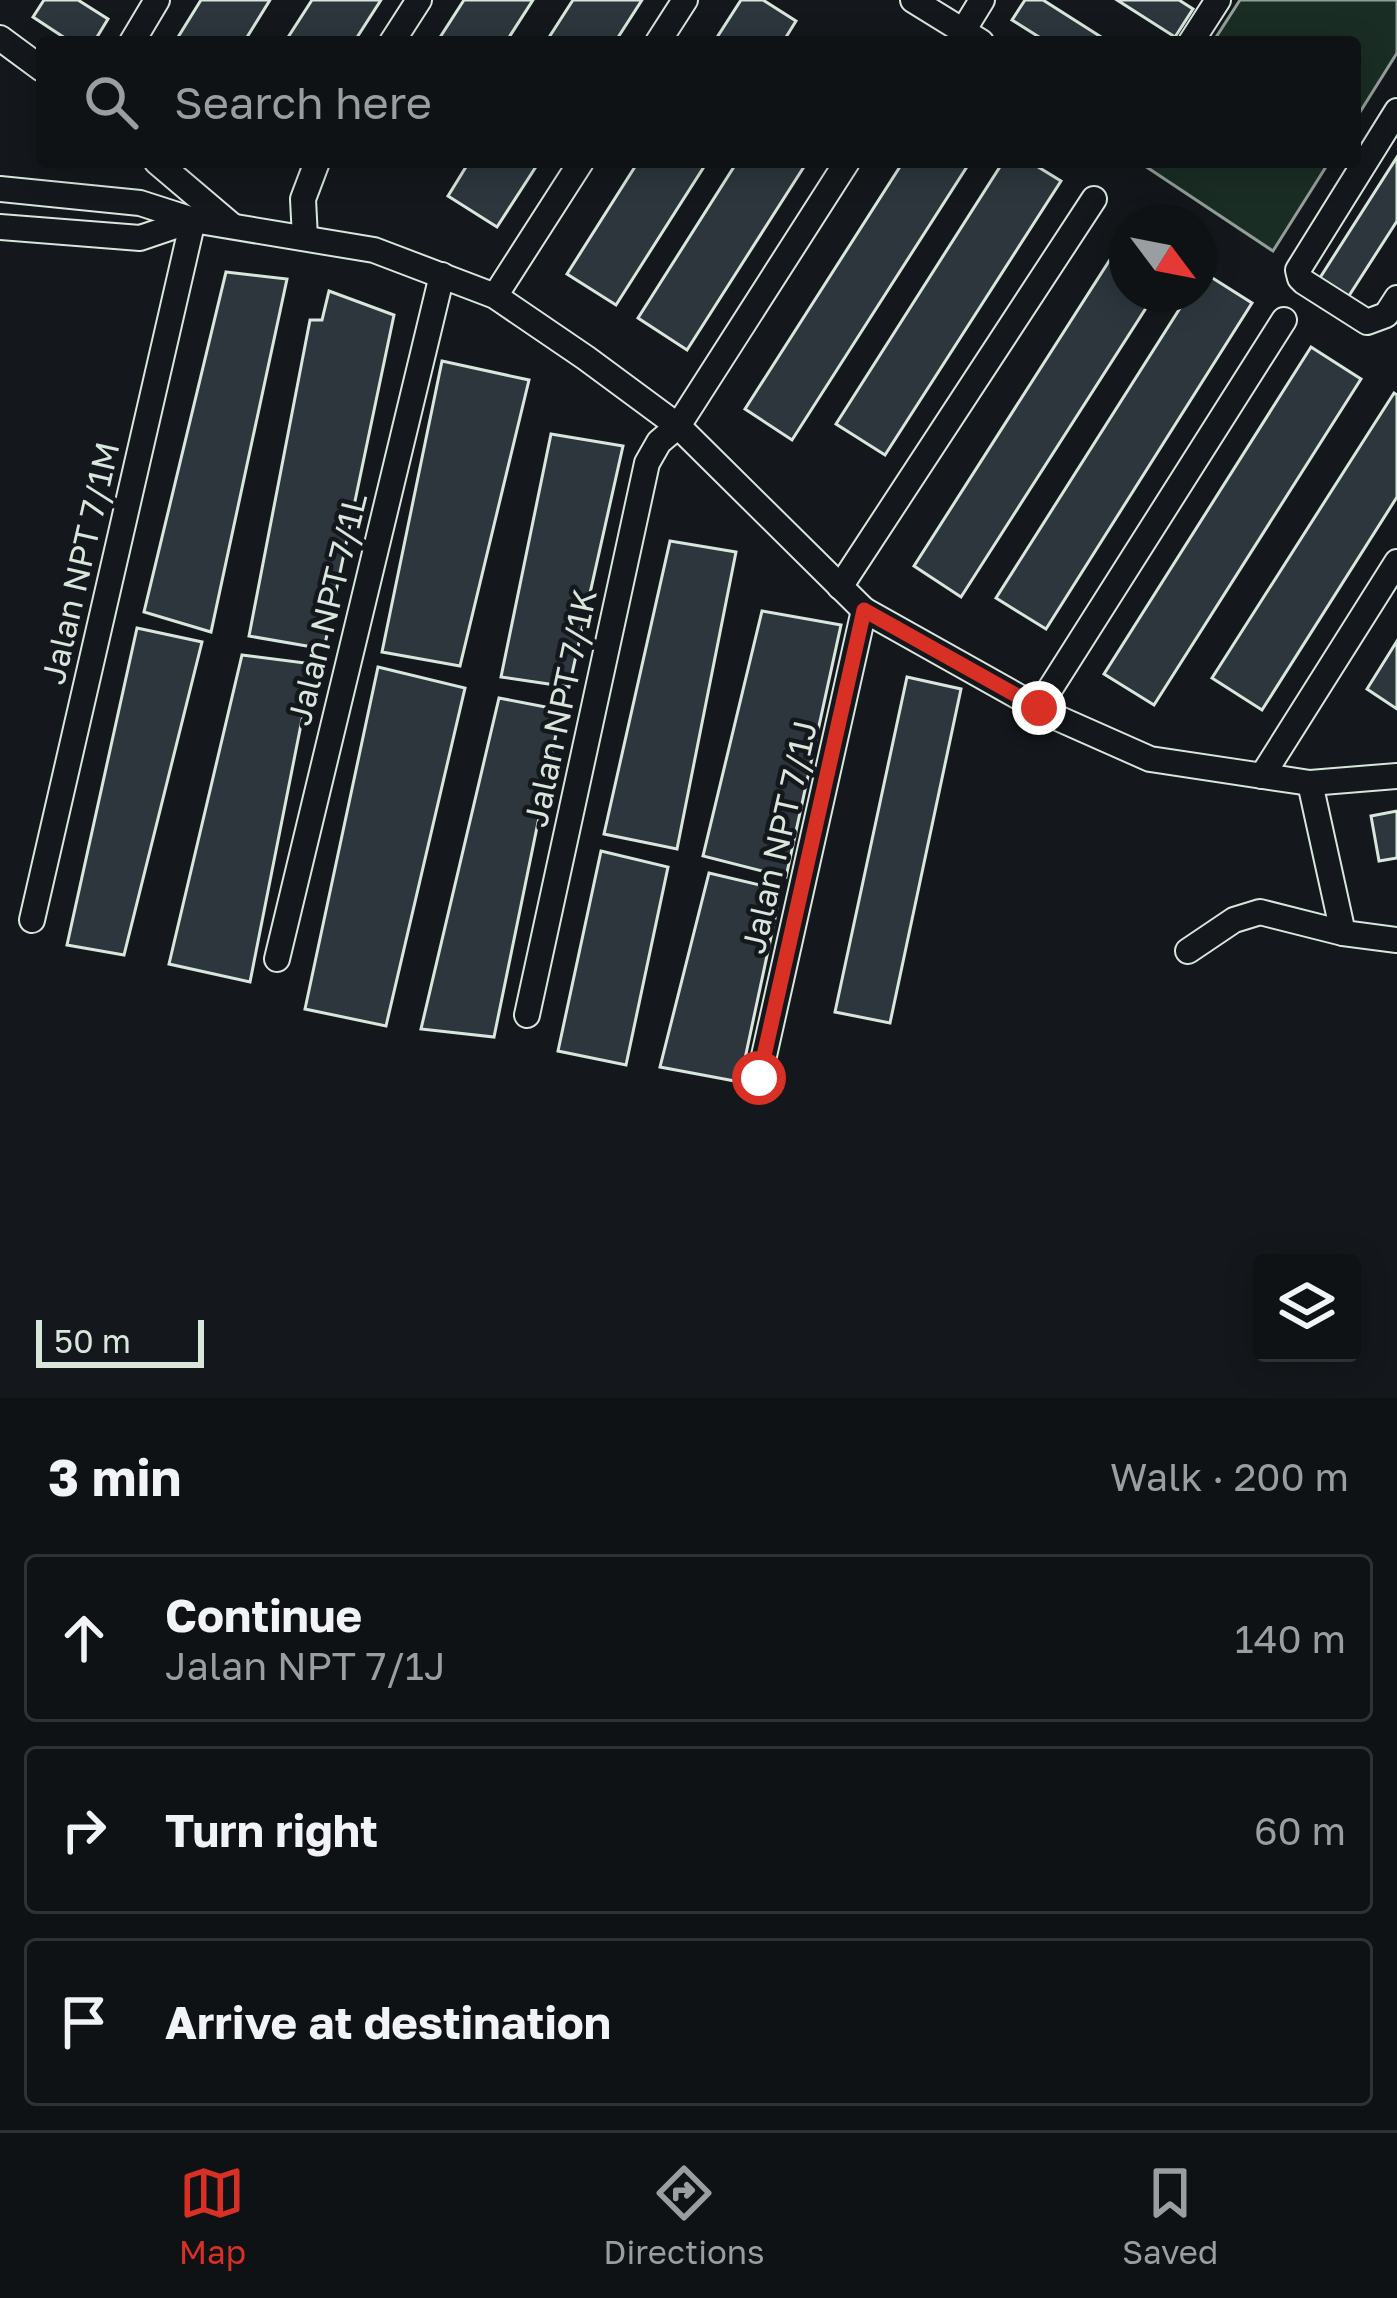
<!DOCTYPE html>
<meta charset="utf-8">
<style>
:root{--surface:#0f1215;--page:#1d2022;--text:#f1f3f6;--muted:#9b9ea0;--line:#2f3234;--accent:#d93025}
body{margin:0;font-family:"Golos Text",sans-serif;background:var(--page);color:var(--text)}
.controls{position:absolute;right:36px;bottom:36px;display:grid;overflow:hidden;border-radius:12px;box-shadow:0 6px 30px #0003}
.controls button{width:108px;height:108px;display:grid;place-items:center;padding:0;border:0;border-bottom:3px solid var(--line);background:var(--surface);color:var(--text);font:60px sans-serif}
.compass{position:absolute;left:1109px;top:204px;width:108px;height:108px;border-radius:50%;background:var(--surface);box-shadow:0 6px 30px #0003;rotate:122deg}
.scale{position:absolute;left:36px;bottom:30px;width:168px;box-sizing:border-box;padding-left:12px;border:6px solid #d8e6dc;border-top:0;font-size:33px;line-height:42px;white-space:nowrap;color:#d8e6dc;-webkit-text-stroke:9px #14181c;paint-order:stroke}
.stop{position:absolute;width:36px;height:36px;margin:-27px;border:9px solid #d93025;border-radius:50%;background:#fff}
.stop.end{background:#d93025;border-color:#fff;box-shadow:0 3px 12px #0008}
.list{margin:0;padding:0;list-style:none}
h2{display:flex;justify-content:space-between;align-items:center;height:156px;margin:0;padding:0 48px;font-size:51px}
h2 small{font-size:39px;font-weight:400;color:var(--muted)}
.list li{display:grid;grid-template-columns:78px 1fr auto;gap:36px;align-items:center;box-sizing:border-box;height:168px;margin:0 24px 24px;padding:0 24px;border:3px solid var(--line);border-radius:12px}
.list b{display:block;font-size:45px;white-space:nowrap}
.list p{margin:0;font-size:39px;white-space:nowrap;color:var(--muted)}
.list em{font-size:39px;font-style:normal;color:var(--muted)}
.icon{flex:none;width:66px;height:66px;fill:none;stroke:currentColor;stroke-width:2;stroke-linecap:round;stroke-linejoin:round}
.map{position:relative;flex:none;width:1397px;height:1398px;overflow:hidden}
.search{position:absolute;background:var(--surface);box-shadow:0 6px 30px #0003;left:36px;right:36px;top:36px;height:132px;display:flex;align-items:center;gap:30px;box-sizing:border-box;padding:0 42px;border-radius:12px;color:var(--muted);font-size:45px}
.sheet{height:732px;background:var(--surface)}
nav{display:flex;justify-content:space-around;align-items:center;box-sizing:border-box;height:168px;border-top:3px solid var(--line);background:var(--surface);font-size:33px;color:var(--muted)}
nav a{display:grid;justify-items:center;gap:6px}
nav .on{color:var(--accent)}
.map>svg:first-child{display:block}
.green{fill:#1a2d24;stroke:#939e99;stroke-width:3}
.building{fill:#2c363c;stroke:#d8e6dc;stroke-width:3}
.lines{fill:none;stroke-linecap:round;stroke-linejoin:round}
.minor-casing{stroke:#d8e6dc;stroke-width:28}
.minor{stroke:#14181c;stroke-width:24}
.route{stroke:#d93025;stroke-width:15}
.labels{text-anchor:middle;stroke-width:9;stroke-linejoin:round;paint-order:stroke}
.street-label{font-size:33px;fill:#d8e6dc;stroke:#14181c}
</style>
<div class="map">
<svg width="1397" height="1398" viewBox="0 0 1397 1398">
<rect width="100%" height="100%" fill="#14181c"/>
<g class="green">
<polygon points="1240,0 1397,0 1397,53 1355,120 1355,42 1213,42"/>
<polygon points="1139,162 1329,162 1273,251"/>
</g>
<g class="building">
<polygon points="44,0 78,0 108,19 94,42 71,42 33,17"/>
<polygon points="201,0 270,0 244,42 175,42"/>
<polygon points="312,0 381,0 354,42 285,42"/>
<polygon points="464,0 533,0 506,42 437,42"/>
<polygon points="573,0 642,0 615,42 546,42"/>
<polygon points="741,0 763,0 796,21 783,42 714,42"/>
<polygon points="1025,0 1043,0 1109,42 1047,42 1012,20"/>
<polygon points="1117,0 1179,0 1193,9 1175,37"/>
<polygon points="1397,157 1397,221 1345,302 1316,284"/>
<polygon points="469,162 539,162 497,227 448,196"/>
<polygon points="638,162 707,162 616,305 567,274"/>
<polygon points="737,162 807,162 687,350 638,318"/>
<polygon points="903,162 970,162 792,440 745,409"/>
<polygon points="1003,162 1030,162 1061,181 885,455 836,424"/>
<polygon points="1127,233 1127,294 1155,294 961,597 914,566"/>
<polygon points="226,272 287,279 211,632 144,612"/>
<polygon points="1203,272 1252,303 1046,629 996,598 1189,294 1199,294 1199,278"/>
<polygon points="329,291 394,315 324,649 249,636 310,320 322,320"/>
<polygon points="1311,347 1361,379 1154,705 1104,674"/>
<polygon points="442,361 529,380 460,666 382,652"/>
<polygon points="1394,393 1397,395 1397,497 1262,710 1212,678"/>
<polygon points="551,434 623,446 569,687 501,677"/>
<polygon points="670,541 736,552 677,849 604,834"/>
<polygon points="762,611 841,625 786,877 703,856"/>
<polygon points="137,628 202,642 124,955 67,945"/>
<polygon points="1397,641 1397,709 1367,689"/>
<polygon points="242,655 313,664 250,982 169,964"/>
<polygon points="378,667 465,688 386,1026 305,1009"/>
<polygon points="907,677 961,689 890,1023 835,1012"/>
<polygon points="499,698 561,710 494,1037 421,1029"/>
<polygon points="1397,811 1397,858 1379,861 1371,816"/>
<polygon points="601,851 668,867 626,1065 558,1051"/>
<polygon points="709,873 781,890 740,1082 660,1067"/>
</g>
<g class="lines">
<defs>
<g id="minor">
<polyline points="913,0 981,42"/>
<polyline points="963,31 982,0"/>
<polyline points="0,38 42,69"/>
<polyline points="132,42 157,0"/>
<polyline points="392,42 419,0"/>
<polyline points="658,42 685,0"/>
<polyline points="1191,42 1218,0"/>
<polyline points="1397,111 1298,270 1300,278 1304,282 1367,322 1386,315 1397,298"/>
<polyline points="157,162 230,224"/>
<polyline points="0,189 140,203 193,220 374,250 495,296 586,358 678,426 864,610 1053,716 1150,759 1310,783 1397,776"/>
<polyline points="0,227 140,238 193,220"/>
<polyline points="305,238 303,199 317,162"/>
<polyline points="495,296 581,162"/>
<polyline points="840,587 1094,199"/>
<polyline points="1038,708 1284,320"/>
<polyline points="1262,776 1397,562"/>
<polyline points="1310,783 1343,933 1397,940"/>
<polyline points="32,920 193,220"/>
<polyline points="1188,951 1234,920 1260,912 1343,933"/>
<polyline points="277,959 442,275"/>
<polyline points="527,1015 647,463 659,442 678,426 847,162"/>
<polyline points="759,1078 864,610"/>
</g>
</defs>
<use href="#minor" class="minor-casing"/>
<use href="#minor" class="minor"/>
</g>
<g class="lines">
<polyline class="route" points="759,1078 864,610 1039,708"/>
</g>
<g class="labels">
<g class="street-label">
<text transform="translate(80 563) rotate(-77)" y="12">Jalan NPT 7/1M</text>
<text transform="translate(327 609) rotate(-76)" y="12">Jalan NPT 7/1L</text>
<text transform="translate(560 708) rotate(-78)" y="12">Jalan NPT 7/1K</text>
<text transform="translate(779 837) rotate(-77)" y="12">Jalan NPT 7/1J</text>
</g>
</g>
</svg>
<div class="controls">
<button><svg class="icon" aria-label="layers" viewBox="0 0 24 24"><path d="M12 4l9 5-9 5-9-5zM3 14l9 5 9-5"/></svg></button>
</div>
<svg class="compass" viewBox="-18 -18 36 36"><path d="M0-13l5 13h-10z" fill="#e53935"/><path d="M0 13l5-13h-10z" fill="#9b9ea0"/></svg>
<div class="scale">50 m</div>
<div class="stop" style="left:759px;top:1078px"></div>
<div class="stop end" style="left:1039px;top:708px"></div>
<div class="search"><svg class="icon" aria-label="search" viewBox="0 0 24 24"><circle cx="10" cy="10" r="6"/><path d="M15 15l6 6"/></svg>Search here</div>
</div>
<section class="sheet">
<h2>3 min<small>Walk · 200 m</small></h2>
<ul class="list">
<li><svg class="icon" aria-label="ahead" viewBox="0 0 24 24"><path d="M12 20V5M6 11l6-6 6 6"/></svg><div><b>Continue</b><p>Jalan NPT 7/1J</p></div><em>140 m</em></li>
<li><svg class="icon" aria-label="right" viewBox="0 0 24 24"><path d="M7 20v-9h11M14 6l5 5-5 5"/></svg><div><b>Turn right</b></div><em>60 m</em></li>
<li><svg class="icon" aria-label="arrive" viewBox="0 0 24 24"><path d="M6 21V4h12l-3 4 3 4H6"/></svg><div><b>Arrive at destination</b></div></li>
</ul>
</section>
<nav>
<a class="on"><svg class="icon" aria-label="map" viewBox="0 0 24 24"><path d="M3 6l6-2 6 2 6-2v14l-6 2-6-2-6 2zM9 4v14M15 6v14"/></svg>Map</a>
<a><svg class="icon" aria-label="directions" viewBox="0 0 24 24"><path d="M12 3l9 9-9 9-9-9zM9 14v-3h6M13 9l2 2-2 2"/></svg>Directions</a>
<a><svg class="icon" aria-label="saved" viewBox="0 0 24 24"><path d="M7 4h10v16l-5-4-5 4z"/></svg>Saved</a>
</nav>
